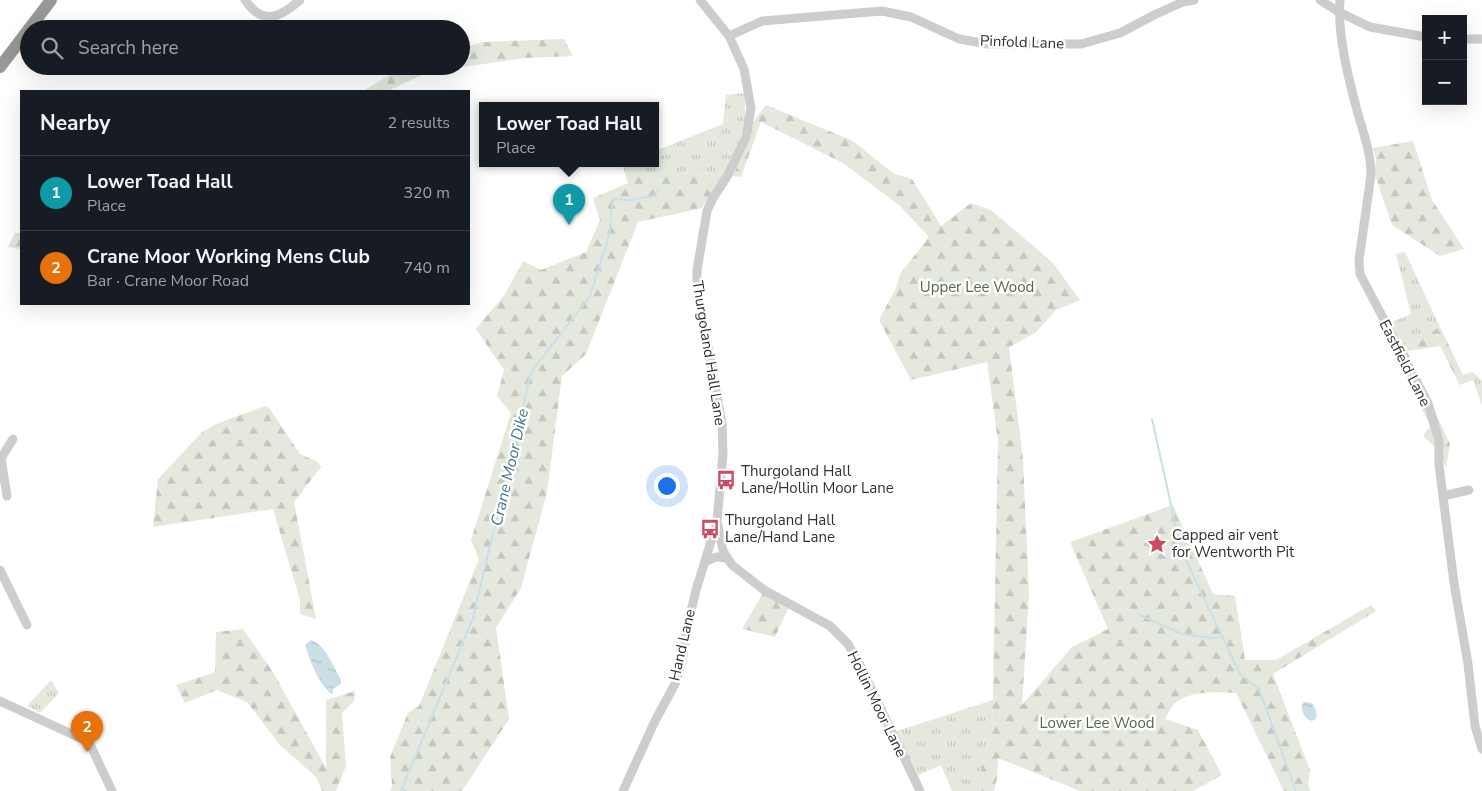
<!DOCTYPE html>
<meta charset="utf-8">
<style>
:root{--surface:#171b24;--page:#20242c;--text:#f1f3f6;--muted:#9ea1a6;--line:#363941;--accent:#d93025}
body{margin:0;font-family:"Nunito Sans",sans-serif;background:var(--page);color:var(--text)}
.controls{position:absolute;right:15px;top:15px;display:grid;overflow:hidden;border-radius:0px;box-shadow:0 5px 20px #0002}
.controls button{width:45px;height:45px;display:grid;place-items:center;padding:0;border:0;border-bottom:1px solid var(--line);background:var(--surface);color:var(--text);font:25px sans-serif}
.you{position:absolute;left:666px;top:485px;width:18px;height:18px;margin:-12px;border:4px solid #fff;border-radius:50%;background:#1a73e8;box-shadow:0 0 0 8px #1a73e833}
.badge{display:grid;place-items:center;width:32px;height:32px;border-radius:50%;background:var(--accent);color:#fff;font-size:16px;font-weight:700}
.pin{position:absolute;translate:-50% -41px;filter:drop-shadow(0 1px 2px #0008)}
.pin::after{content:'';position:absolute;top:26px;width:18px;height:15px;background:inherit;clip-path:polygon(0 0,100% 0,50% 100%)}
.popup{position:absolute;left:479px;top:102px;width:180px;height:65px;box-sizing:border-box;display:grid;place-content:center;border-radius:0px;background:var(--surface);filter:drop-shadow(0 1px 4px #0005);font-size:16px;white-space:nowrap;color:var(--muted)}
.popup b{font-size:19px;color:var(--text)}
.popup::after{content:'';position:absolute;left:50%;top:100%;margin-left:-10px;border:10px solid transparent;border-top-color:var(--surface)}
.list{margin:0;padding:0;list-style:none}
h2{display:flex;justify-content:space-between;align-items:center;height:65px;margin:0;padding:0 20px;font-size:21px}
h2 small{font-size:16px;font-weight:400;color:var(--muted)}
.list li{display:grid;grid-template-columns:32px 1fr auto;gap:15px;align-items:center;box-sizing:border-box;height:75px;padding:0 20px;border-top:1px solid var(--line)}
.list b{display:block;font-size:19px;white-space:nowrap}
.list p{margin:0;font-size:16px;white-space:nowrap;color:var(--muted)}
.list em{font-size:16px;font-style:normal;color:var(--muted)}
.icon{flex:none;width:28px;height:28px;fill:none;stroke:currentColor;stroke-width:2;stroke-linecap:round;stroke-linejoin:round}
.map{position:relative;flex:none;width:1482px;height:791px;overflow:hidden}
.search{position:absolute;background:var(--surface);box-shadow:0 5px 20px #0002;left:20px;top:20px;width:450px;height:55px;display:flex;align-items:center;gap:12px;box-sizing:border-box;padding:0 18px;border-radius:28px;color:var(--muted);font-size:19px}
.panel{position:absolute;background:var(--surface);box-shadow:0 5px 20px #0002;left:20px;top:90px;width:450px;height:215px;border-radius:0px}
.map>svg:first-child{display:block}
.grass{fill:url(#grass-tufts)}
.forest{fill:url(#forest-firs)}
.water{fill:url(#water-ripples)}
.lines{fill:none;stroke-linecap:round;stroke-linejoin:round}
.stream{stroke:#cbdfe6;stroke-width:2}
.minor{stroke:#cdcdcd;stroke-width:9}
.highway{stroke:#979797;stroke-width:12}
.labels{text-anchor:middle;stroke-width:5;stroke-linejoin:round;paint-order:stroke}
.street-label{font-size:15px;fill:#303030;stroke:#fff}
.park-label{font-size:15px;fill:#576643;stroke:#fff}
.poi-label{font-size:15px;fill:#303030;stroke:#fff;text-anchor:start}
.water-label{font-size:16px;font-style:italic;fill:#487688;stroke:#fff}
</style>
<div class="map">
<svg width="1482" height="791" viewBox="0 0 1482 791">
<defs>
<pattern id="grass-tufts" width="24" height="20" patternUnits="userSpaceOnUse" patternTransform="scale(1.25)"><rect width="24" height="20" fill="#e4e8dd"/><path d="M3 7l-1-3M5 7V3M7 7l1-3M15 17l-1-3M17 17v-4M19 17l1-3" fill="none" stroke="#c4c7be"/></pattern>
<pattern id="forest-firs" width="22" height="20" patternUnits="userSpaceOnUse" patternTransform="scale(1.25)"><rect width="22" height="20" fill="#e4e8dd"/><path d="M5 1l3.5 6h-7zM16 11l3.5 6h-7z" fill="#c4c7be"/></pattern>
<pattern id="water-ripples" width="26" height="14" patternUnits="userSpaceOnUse" patternTransform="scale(1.25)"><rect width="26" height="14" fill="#cbdfe6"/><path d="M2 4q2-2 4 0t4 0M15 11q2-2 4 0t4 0" fill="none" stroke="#afc0c6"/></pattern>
</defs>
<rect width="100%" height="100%" fill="#fff"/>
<g class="grass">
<path d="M 744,93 C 749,125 738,148 723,175 L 625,173 L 622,165 L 655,164 L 655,151 L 723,124 L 726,95 Z"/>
<polygon points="1405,252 1440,327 1402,348 1389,323 1411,314 1396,254"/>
<polygon points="1473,372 1482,381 1482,406 1473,380 1459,385 1458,382 1463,375"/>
<polygon points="51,680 59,693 40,713 27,706"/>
<polygon points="993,700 992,743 987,749 975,791 952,791 941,765 917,776 894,732"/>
</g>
<g class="forest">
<polygon points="564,39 573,56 525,58 428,72 388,91 363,91 405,66 461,66 461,48 483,42"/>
<path d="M 766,105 L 853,141 L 894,174 L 912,179 L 941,226 L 971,203 L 991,210 L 1053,263 L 1080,300 L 1056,310 L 1035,333 L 1009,347 L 1023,459 L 1029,594 L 1022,705 L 1072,647 L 1108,629 L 1070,542 L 1173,505 L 1213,594 L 1235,596 L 1245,660 L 1276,660 L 1371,605 L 1376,611 L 1273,674 L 1310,770 L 1308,784 L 1310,791 L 1284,791 L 1236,693 C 1217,692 1192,690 1175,703 C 1171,706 1168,714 1165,719 L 1198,730 L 1222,775 L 1193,791 L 1080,791 L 998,758 L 997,778 L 994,791 L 975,791 L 987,749 L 992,742 L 998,441 L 987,362 L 911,380 L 879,320 L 896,288 L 900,274 L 929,237 L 899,205 L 843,163 L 761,122 L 741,177 L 733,176 L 750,137 L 753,122 Z"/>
<polygon points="1413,141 1432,200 1464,249 1440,256 1392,225 1375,175 1376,159 1373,148"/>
<polygon points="625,173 723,175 702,208 638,222 586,354 562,376 547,492 521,588 496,628 509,719 462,791 390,791 392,786 390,757 408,713 419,706 479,559 471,540 511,413 497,396 504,370 476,329 505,294 523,261 541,270 586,252 600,220 593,198 628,183"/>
<polygon points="15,233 21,233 21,249 8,247"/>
<polygon points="1440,327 1463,375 1458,382 1440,346 1407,351 1450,444 1446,468 1439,451 1423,436 1430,426 1393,348 1399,349"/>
<polygon points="265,406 269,408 300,454 318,462 321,467 294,502 316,619 300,614 300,600 273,509 153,527 158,479 202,432 216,424"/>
<polygon points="763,593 789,607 775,637 742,629"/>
<polygon points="243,629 273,672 326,768 326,700 355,691 354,701 342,713 346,766 336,791 322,791 316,777 280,745 247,702 217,690 185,703 176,685 215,672 216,632"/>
</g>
<g class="water">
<path d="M 311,640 C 326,645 333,667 341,679 L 341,684 L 333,689 L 333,693 L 331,694 C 317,681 311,663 305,645 Z"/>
<path d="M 1304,702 L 1312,703 C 1316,709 1317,712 1316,719 L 1312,721 C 1305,719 1301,712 1302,705 Z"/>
</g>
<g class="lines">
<g class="stream">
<polyline points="1152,419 1181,550 1240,674 1259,689 1296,791"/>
<polyline points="1138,614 1182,634 1212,638 1223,637"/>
<polyline points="401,791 473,618 531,372 590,296 609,235 613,199 631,200 653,196 659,189"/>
</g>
<g class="minor">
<path d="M 245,0 C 263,26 279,18 300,0"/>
<polyline points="1320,0 1339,12 1370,27 1426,37"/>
<path d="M 1340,0 C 1337,34 1349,81 1358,114 C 1364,134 1371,154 1371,175 L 1359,260 L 1360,274 L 1428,403 L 1439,440 L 1439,465 L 1454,583 L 1468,664 L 1475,726 L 1482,749"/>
<polyline points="729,36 762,21 882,11 911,17 959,39 988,44 1081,44 1120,33 1156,14 1183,2 1194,0"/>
<polyline points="1463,39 1482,39"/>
<polyline points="1,458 13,439"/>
<polyline points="0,459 1,458 7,496"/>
<polyline points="1443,496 1469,490"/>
<polyline points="718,525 723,551 732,565 764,590 830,626 848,644 860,665 920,791"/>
<polyline points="705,562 716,557 727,558"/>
<polyline points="0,570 27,625"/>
<polyline points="0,701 89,742 112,791"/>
<polyline points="623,791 655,721 676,682 683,656 687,628 696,590 717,522 723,453 722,424 697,285 697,270 707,211 713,198 728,175 746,137 751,108 744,69 729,36 700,0"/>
</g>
<g class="highway">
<polyline points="29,29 51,0"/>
<polyline points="0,67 29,29"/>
</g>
</g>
<defs>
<symbol id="bus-bare" viewBox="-9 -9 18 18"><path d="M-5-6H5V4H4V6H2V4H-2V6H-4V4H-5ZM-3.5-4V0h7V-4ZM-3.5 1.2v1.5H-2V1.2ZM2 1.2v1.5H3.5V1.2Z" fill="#cf4961" stroke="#fff" stroke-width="2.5" paint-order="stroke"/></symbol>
<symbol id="sight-bare" viewBox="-9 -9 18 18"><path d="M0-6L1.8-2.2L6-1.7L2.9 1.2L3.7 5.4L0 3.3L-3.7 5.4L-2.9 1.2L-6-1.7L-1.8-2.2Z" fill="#cf4961" stroke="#fff" stroke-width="2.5" paint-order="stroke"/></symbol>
</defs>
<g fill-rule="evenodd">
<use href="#bus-bare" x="712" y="466" width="28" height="28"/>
<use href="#bus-bare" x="696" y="515" width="28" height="28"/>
<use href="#sight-bare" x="1143" y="530" width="28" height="28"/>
</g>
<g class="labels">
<g class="street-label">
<text transform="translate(1022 42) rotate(2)" y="5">Pinfold Lane</text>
<text transform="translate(709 353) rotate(81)" y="5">Thurgoland Hall Lane</text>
<text transform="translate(1405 363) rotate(63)" y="5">Eastfield Lane</text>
<text transform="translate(682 645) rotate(-77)" y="5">Hand Lane</text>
<text transform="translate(877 704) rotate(64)" y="5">Hollin Moor Lane</text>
</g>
<g class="park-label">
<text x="977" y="292">Upper Lee Wood</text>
<text x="1097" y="728">Lower Lee Wood</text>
</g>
<g class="poi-label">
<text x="741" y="476">Thurgoland Hall<tspan x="741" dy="17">Lane/Hollin Moor Lane</tspan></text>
<text x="725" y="525">Thurgoland Hall<tspan x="725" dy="17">Lane/Hand Lane</tspan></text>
<text x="1172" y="540">Capped air vent<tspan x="1172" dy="17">for Wentworth Pit</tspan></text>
</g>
<g class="water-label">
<text transform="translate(509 467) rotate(-77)" y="6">Crane Moor Dike</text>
</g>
</g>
</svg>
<div class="controls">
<button>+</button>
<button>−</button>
</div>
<div class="you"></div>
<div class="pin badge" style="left:569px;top:225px;background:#0f9aa8">1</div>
<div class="popup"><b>Lower Toad Hall</b>Place</div>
<div class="pin badge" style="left:87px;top:752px;background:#e8710a">2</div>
<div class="search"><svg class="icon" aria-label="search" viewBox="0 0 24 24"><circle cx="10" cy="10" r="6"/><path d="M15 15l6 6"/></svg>Search here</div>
<section class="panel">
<h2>Nearby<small>2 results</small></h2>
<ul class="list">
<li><span class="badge" style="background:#0f9aa8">1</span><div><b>Lower Toad Hall</b><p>Place</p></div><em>320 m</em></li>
<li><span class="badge" style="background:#e8710a">2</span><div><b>Crane Moor Working Mens Club</b><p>Bar · Crane Moor Road</p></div><em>740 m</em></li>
</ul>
</section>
</div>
